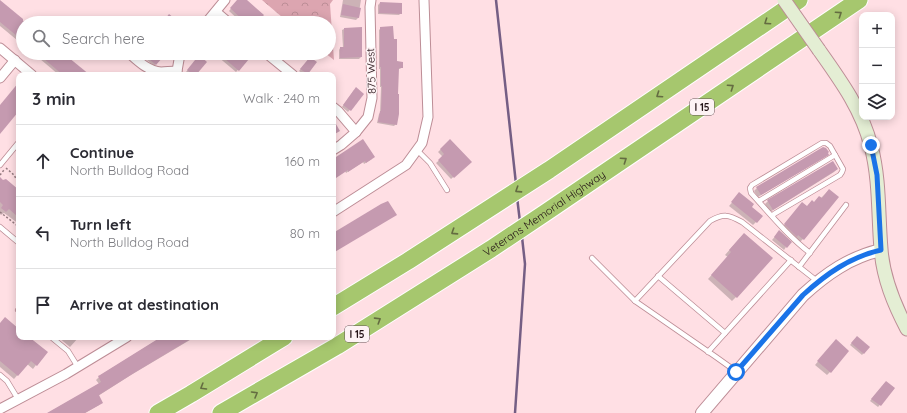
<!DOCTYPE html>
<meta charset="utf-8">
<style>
:root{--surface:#fff;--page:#f2f2f3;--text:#2b2b33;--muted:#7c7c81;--line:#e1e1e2}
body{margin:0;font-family:Quicksand,sans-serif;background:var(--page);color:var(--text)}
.controls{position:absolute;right:12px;top:12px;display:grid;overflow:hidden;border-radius:8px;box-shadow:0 2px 10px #0003}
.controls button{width:36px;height:36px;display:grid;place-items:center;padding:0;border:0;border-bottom:1px solid var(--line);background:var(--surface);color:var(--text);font:20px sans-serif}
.stop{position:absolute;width:12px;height:12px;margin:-9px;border:3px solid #1a73e8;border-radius:50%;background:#fff}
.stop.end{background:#1a73e8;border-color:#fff;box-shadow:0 1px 4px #0008}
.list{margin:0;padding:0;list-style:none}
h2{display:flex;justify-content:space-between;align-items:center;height:52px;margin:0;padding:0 16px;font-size:17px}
h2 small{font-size:13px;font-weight:400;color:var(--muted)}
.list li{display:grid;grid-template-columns:26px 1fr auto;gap:12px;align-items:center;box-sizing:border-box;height:72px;padding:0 16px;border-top:1px solid var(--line)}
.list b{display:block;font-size:15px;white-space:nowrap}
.list p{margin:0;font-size:13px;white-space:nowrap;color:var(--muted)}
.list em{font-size:13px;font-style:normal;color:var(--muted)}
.icon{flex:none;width:22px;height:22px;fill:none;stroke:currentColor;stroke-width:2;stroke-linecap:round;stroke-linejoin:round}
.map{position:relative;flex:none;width:907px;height:413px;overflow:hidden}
.search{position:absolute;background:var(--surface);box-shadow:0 2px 10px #0003;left:16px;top:16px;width:320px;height:44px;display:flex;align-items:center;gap:10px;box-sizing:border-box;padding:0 14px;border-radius:22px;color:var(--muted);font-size:15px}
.panel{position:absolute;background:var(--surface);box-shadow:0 2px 10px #0003;left:16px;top:72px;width:320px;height:268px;border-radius:8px}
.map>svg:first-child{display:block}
.park{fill:url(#park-crowns)}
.shadow{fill:#0003}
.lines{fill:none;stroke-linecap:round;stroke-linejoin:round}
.stream{stroke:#755e84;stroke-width:2.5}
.building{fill:#c59ab0}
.service-casing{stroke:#bd8d96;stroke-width:6}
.minor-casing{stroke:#bd8d96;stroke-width:11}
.tertiary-casing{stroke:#bd8d96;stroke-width:14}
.secondary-casing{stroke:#bd8d96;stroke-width:15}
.motorway-casing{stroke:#fff;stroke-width:19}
.path{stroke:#947a7f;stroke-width:1.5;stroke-dasharray:2 2;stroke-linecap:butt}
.service{stroke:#fff;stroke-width:4.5}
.minor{stroke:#fff;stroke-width:9}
.tertiary{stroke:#fff;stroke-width:12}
.secondary{stroke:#e4eed4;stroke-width:13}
.motorway{stroke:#a6c76e;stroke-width:17}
.secondary-bridge-casing{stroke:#bd8d96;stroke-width:15;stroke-linecap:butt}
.secondary-bridge{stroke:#e4eed4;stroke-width:13}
.oneway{stroke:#646c41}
.route{stroke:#1a73e8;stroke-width:5}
.labels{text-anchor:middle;stroke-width:3;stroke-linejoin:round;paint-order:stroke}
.shield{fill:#fdf2f4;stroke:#645457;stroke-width:1}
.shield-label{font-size:10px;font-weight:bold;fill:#221014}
.street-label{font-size:11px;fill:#221014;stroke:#fdf2f4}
</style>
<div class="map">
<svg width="907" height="413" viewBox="0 0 907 413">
<defs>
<pattern id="park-crowns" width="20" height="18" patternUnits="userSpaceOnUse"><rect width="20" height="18" fill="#dca5b0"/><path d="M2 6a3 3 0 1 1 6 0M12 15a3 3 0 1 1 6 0" fill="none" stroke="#bc8d96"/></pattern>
</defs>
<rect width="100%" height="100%" fill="#ffdfe4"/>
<polygon class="park" points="262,0 333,0 330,4 334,60 325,53 329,53 329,23 289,23"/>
<g class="shadow">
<polygon points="238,0 246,0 255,23 242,23 229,11"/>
<polygon points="343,0 361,0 358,18 356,20 340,17"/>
<polygon points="0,2 26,23 23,23 23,45 0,26"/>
<polygon points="380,3 401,13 399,15 378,14 378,5"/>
<polygon points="381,28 396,62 402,67 400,69 398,69 396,124 394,126 377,123 379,114 380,113 381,87 380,87 380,69 379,69 379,30"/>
<polygon points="344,29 361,57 359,59 339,59 339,50 340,48 343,48 342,30"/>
<polygon points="33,53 62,53 88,75 59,75"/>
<polygon points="143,53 163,53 160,56 162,57 154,66 141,55"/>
<polygon points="219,53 250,53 252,54 236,72 217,56"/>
<polygon points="199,57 195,75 189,75 186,72"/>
<polygon points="308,60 316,62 307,74 304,75 299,71"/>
<polygon points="354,90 363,94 348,112 342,107"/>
<polygon points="450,140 470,162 451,179 436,163 443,157 438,152"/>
<polygon points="824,157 758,197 754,191 757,188"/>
<polygon points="372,159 364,164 363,162 346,173 345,171 333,179 333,160"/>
<polygon points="837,169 834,172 770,212 765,204 768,201"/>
<polygon points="0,184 19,192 19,224 4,213 1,215 0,214"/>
<polygon points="829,190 803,239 799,243 781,229 798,208 807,207 821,198"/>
<polygon points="737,197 762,216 753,225 729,206"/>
<polygon points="777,234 786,247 784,250 772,240"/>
<polygon points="740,238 736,297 732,301 708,279 728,257 725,255"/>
<polygon points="0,324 19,330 19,337 28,337 36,365 33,369 27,364 14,379 0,367"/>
<polygon points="58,337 79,337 70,347"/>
<polygon points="162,337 195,337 131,375 98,396 99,405 85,413 48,413 99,384 96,380 101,375"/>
<polygon points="855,339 869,347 862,355 850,345"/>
<polygon points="833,344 830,372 827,375 815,365"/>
<polygon points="884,384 894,389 878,407 870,401"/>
</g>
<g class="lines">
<g class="stream">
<polyline points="496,0 516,184"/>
<polyline points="517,197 520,222"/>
<polyline points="515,413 525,264 522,237"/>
</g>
</g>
<g class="building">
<polygon points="0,0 23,19 23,41 0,22"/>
<polygon points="237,0 247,0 264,15 257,23 246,23 230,8"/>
<polygon points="380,2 402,3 402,14 379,13"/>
<polygon points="343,4 361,8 359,18 341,15"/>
<polygon points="169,14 180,23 162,23"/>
<polygon points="393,26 394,39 397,39 397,61 403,62 403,68 399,68 398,94 399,94 399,114 397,125 378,122 380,111 381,111 382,86 381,86 381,67 380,67 380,27"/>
<polygon points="362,27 362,57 340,58 340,47 344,47 344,28"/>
<polygon points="37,53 63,53 90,75 63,75"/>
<polygon points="142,53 158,53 163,57 156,65"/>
<polygon points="218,53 254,53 239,71"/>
<polygon points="199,55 207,62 196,75 193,75 187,70"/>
<polygon points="310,57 317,62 308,74 300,69"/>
<polygon points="19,82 19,111 0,134 0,105"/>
<polygon points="356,87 364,94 351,111 343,105"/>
<polygon points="333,119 340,131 333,135"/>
<polygon points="363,139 375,157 366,163 365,161 348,172 348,170 333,180 333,159"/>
<polygon points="450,139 472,162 454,178 438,160 444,154 440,149"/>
<polygon points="823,147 826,148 829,152 828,153 829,155 761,195 756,187"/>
<polygon points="833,161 838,169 773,210 767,200"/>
<polygon points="0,177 3,180 6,179 19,190 19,218 9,209 6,212 1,208 3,205 0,202"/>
<polygon points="829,189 839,197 804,240 798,235 797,237 784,224 802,202 807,206 812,200 814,202 819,196 822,198"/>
<polygon points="739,192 754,204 752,207 763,216 757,223 731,202"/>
<polygon points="388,201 397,215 333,253 333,233 381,204"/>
<polygon points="779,230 792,242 787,248 774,237"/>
<polygon points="744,233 773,258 737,298 711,275 731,252 729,250"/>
<polygon points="5,317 19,329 19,337 29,337 48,352 37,366 31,361 18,376 0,361 0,323"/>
<polygon points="857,336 870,347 864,354 851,343"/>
<polygon points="161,337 194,337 134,373 99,395 103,403 85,413 47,413 101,382 98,376 100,375"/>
<polygon points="836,339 849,351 831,373 817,361"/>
<polygon points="886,381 895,388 881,406 871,399"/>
</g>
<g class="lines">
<defs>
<g id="service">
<polyline points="417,150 430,163 447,190"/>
<polyline points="0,165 19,142"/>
<polyline points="759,201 835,155"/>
<path d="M 773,216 L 774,214 L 840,175 L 842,172 L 843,169 L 830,146 L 826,143 L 822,143 L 752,185 L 750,188 L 751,193 C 770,214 788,236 810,253"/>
<polyline points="0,227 19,243"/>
<polyline points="592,258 635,301"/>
<polyline points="799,267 846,205"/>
<polyline points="658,276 725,333"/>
<polyline points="18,310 19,311"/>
<polyline points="51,337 68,351 78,367"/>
<polyline points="708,352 791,260"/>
<path d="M 737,372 L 716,357 L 635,301 L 710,221 C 724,213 729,215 742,222 L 817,281"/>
<polyline points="0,375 7,381 18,399"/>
</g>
<g id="minor">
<polyline points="216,12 229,23"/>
<polyline points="206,23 225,0"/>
<polyline points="0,48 32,75"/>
<path d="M 129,53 C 138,61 148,71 161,72 C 166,72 171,71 177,71"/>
<polyline points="266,53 293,75"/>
<polyline points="177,71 180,54 181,53"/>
<polyline points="0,78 15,60"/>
<polyline points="333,107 338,111 356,132"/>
<polyline points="333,150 341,145 356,132 368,117 372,98 370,7 371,0"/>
<polyline points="333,212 406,165 422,143 428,117 424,0"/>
<polyline points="0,409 66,374 127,337"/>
</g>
<path id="tertiary" d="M 702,413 L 803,295 C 826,274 850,257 881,250"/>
<path id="secondary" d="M 819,50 C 841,81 862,110 871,146 C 880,180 878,215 881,249 C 883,278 894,304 907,329"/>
<g id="motorway">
<polyline points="333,307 408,261 549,170 799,0"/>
<polyline points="158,413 191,394 284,337"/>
<path id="s1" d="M 221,413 L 337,346 L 491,249 L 545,213 L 859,0"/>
</g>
</defs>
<use href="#service" class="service-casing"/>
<use href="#minor" class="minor-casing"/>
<use href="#tertiary" class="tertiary-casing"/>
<use href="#secondary" class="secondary-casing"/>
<use href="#motorway" class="motorway-casing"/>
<g class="path">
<polyline points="6,168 14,175 19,184"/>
<polyline points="0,175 4,170"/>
<polyline points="0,212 19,227"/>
</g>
<use href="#service" class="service"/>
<use href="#minor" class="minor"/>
<use href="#tertiary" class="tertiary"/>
<use href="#secondary" class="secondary"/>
<use href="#motorway" class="motorway"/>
<defs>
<polyline id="secondary-bridge" points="784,0 819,50"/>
</defs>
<use href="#secondary-bridge" class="secondary-bridge-casing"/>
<use href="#secondary-bridge" class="secondary-bridge"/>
</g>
<defs><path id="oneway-chevron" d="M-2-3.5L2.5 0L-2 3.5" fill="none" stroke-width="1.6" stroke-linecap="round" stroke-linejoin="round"/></defs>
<g class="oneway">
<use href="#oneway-chevron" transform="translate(839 14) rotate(-34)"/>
<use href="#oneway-chevron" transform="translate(767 22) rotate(146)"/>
<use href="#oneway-chevron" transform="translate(731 87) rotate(-34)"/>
<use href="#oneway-chevron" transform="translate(659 95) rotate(146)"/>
<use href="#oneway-chevron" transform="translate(624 160) rotate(-34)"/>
<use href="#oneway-chevron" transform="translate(518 190) rotate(147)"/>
<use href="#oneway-chevron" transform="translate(454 232) rotate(147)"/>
<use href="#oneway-chevron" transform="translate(378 320) rotate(-32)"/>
<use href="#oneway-chevron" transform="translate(203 387) rotate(149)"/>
<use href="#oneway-chevron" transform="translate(255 394) rotate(-30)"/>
</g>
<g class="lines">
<path class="route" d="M 736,372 L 803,295 C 826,274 850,257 881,250 L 877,175 L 871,145"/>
</g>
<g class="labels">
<g class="shield">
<rect x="690" y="99" width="24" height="16" rx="3"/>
<rect x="345" y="326" width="24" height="16" rx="3"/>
</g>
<g class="shield-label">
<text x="702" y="111">I 15</text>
<text x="357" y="338">I 15</text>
</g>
<g class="street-label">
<text transform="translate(371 71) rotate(-92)" y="4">875 West</text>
<text dy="4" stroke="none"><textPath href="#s1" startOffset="380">Veterans Memorial Highway</textPath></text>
</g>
</g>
</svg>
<div class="controls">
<button>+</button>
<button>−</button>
<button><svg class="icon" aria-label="layers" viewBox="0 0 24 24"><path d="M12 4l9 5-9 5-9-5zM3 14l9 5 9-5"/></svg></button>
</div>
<div class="stop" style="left:736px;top:372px"></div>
<div class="stop end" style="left:871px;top:145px"></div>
<div class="search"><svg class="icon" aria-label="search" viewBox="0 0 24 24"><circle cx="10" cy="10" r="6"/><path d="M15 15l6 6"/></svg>Search here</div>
<section class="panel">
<h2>3 min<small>Walk · 240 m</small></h2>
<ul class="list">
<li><svg class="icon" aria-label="ahead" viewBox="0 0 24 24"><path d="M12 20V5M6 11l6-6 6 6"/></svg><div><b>Continue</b><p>North Bulldog Road</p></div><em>160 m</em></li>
<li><svg class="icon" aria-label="left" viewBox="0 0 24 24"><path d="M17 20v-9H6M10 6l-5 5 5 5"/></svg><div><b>Turn left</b><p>North Bulldog Road</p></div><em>80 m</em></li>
<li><svg class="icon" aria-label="arrive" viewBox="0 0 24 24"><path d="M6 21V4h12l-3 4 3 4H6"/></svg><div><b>Arrive at destination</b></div></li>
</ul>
</section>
</div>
